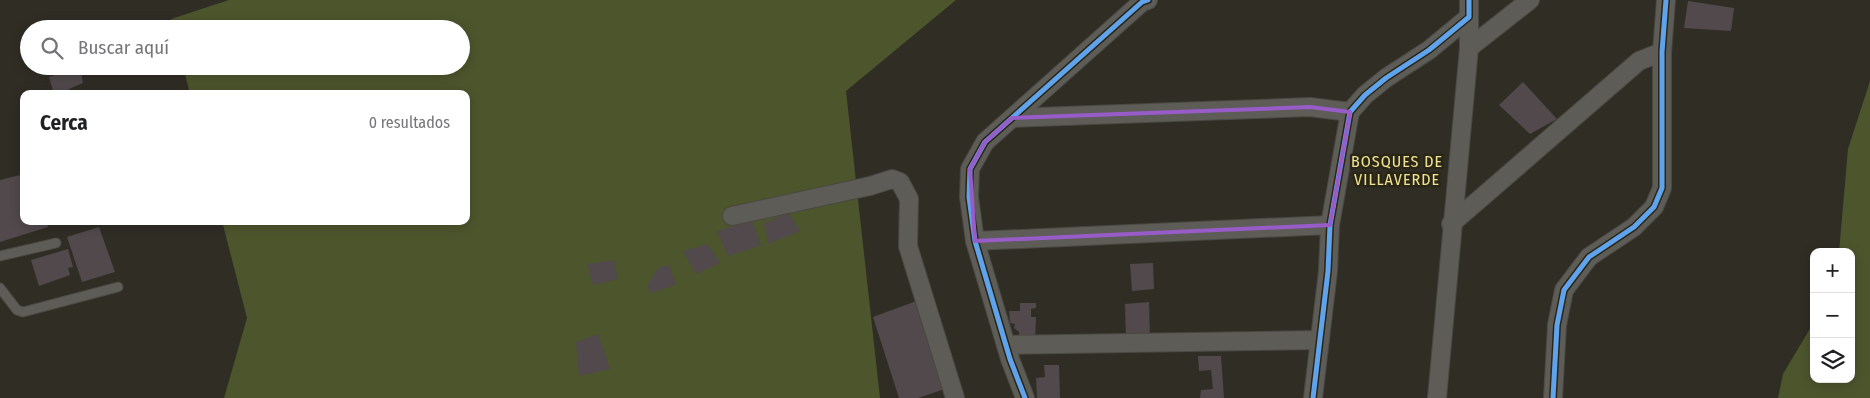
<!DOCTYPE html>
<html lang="es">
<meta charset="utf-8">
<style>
:root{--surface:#fff;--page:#f2f2f2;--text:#202124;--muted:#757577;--line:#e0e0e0}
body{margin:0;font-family:"Fira Sans Condensed",sans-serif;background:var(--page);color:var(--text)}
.controls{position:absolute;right:15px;bottom:15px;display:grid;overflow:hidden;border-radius:10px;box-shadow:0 2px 12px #0003}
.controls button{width:45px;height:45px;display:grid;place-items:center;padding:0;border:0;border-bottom:1px solid var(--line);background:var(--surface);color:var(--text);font:25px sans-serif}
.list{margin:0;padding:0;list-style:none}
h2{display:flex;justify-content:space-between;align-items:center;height:65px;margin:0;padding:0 20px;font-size:21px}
h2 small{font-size:16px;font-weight:400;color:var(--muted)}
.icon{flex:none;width:28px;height:28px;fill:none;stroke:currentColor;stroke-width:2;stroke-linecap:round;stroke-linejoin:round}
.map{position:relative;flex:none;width:1870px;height:398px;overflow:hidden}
.search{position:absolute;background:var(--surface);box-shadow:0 2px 12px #0003;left:20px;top:20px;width:450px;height:55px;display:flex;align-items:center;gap:12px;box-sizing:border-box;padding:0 18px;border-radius:28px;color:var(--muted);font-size:19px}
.panel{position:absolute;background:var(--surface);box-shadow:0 2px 12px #0003;left:20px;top:90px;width:450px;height:135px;border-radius:10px}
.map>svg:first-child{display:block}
.forest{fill:#4d552d}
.building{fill:#51494c}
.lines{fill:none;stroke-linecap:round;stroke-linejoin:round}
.service-casing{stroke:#4a4842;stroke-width:11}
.minor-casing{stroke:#4a4842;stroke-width:20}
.service{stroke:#5d5c56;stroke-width:9}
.minor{stroke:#5d5c56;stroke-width:18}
.cycleway-casing{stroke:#2a2617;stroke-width:8}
.cycleway{stroke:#60a3ed;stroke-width:5}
.marked{fill:none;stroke:#985cc8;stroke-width:4;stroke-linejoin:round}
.labels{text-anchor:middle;stroke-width:5;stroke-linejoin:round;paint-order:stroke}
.neighbourhood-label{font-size:16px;letter-spacing:1px;fill:#efe192;stroke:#2a2617}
</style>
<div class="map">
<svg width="1870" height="398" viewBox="0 0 1870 398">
<rect width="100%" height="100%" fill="#302d25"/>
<g class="forest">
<polygon points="229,0 956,0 846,91 880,398 224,398 247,318 222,221 466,221 466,94 190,94 183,66 461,66 461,29 174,29 171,19"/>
<polygon points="1870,81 1870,398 1778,398 1783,374 1814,322 1814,379 1851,379 1851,252 1839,252 1848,149"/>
</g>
<g class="building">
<polygon points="1688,1 1734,8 1731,31 1684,28"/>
<polygon points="80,67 83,83 69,89 71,94 54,94 49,77"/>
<polygon points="1523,82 1557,119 1530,134 1499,105"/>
<polygon points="24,174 24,221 46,221 48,227 0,242 0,180"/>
<polygon points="788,212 800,231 768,244 764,224"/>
<polygon points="752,221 761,245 728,256 717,231"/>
<polygon points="99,227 115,272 82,282 67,237"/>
<polygon points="708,244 720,263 696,274 683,251"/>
<polygon points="68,249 73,267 68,268 70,275 39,286 31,260"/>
<polygon points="614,260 618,279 593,285 587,264"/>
<polygon points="1153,263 1154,289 1132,291 1130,264"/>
<polygon points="669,265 676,285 649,293 648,284 658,268"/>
<polygon points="919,300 948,388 918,398 899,398 873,317"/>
<polygon points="1149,302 1150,340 1126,340 1125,304"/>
<polygon points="1020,303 1036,303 1036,308 1031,309 1031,317 1036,317 1035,341 1019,340 1019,332 1014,328 1015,324 1010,323 1009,311 1020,311"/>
<polygon points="598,334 610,369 579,376 576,342"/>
<polygon points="1198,356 1221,356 1224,398 1200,398 1201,390 1213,389 1211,370 1199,371"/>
<polygon points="1044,365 1059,365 1060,398 1037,398 1036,378 1045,377"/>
</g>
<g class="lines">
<defs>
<g id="service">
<polyline points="0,256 56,243"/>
<polyline points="0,288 17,310 23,312 118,287"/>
</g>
<g id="minor">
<polyline points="1469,48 1530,0"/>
<polyline points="1012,118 1310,107 1350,112"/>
<polyline points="732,216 870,186 892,179 900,182 909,199 908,246 955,398"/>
<polyline points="1451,224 1639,61 1662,52"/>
<polyline points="975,241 1330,225"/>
<polyline points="1006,345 1320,340"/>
<polyline points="1025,398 1010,359 975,241 969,197 970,169 985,142 1142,2 1148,0"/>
<polyline points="1313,398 1328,271 1330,225 1350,112 1365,95 1386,78 1429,50 1469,17 1469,0"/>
<polyline points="1437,398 1469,48 1469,17"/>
<polyline points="1553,398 1557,325 1564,290 1589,257 1634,227 1654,207 1662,188 1662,52 1666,0"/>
</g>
</defs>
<use href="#service" class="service-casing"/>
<use href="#minor" class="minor-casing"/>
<use href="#service" class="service"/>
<use href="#minor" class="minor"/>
<defs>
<g id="cycleway">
<polyline points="1025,398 1010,359 975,241 969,197 970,169 985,142 1142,2 1148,0"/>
<polyline points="1313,398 1328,271 1330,225 1350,112 1365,95 1386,78 1429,50 1469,17 1469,0"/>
<polyline points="1553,398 1557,325 1564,290 1589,257 1634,227 1654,207 1662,188 1662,52 1666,0"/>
</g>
</defs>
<use href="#cycleway" class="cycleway-casing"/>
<use href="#cycleway" class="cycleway"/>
</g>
<path class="marked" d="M 1310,107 L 1350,112 L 1330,225 L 975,241 L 970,169 L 985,142 L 1012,118 Z"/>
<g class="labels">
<g class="neighbourhood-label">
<text x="1397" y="167">BOSQUES DE<tspan x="1397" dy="18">VILLAVERDE</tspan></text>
</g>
</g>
</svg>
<div class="controls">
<button>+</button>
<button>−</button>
<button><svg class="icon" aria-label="layers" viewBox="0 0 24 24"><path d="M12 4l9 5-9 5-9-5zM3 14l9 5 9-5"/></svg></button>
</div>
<div class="search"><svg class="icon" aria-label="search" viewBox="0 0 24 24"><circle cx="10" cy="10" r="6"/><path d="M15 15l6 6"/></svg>Buscar aquí</div>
<section class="panel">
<h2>Cerca<small>0 resultados</small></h2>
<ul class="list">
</ul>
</section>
</div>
